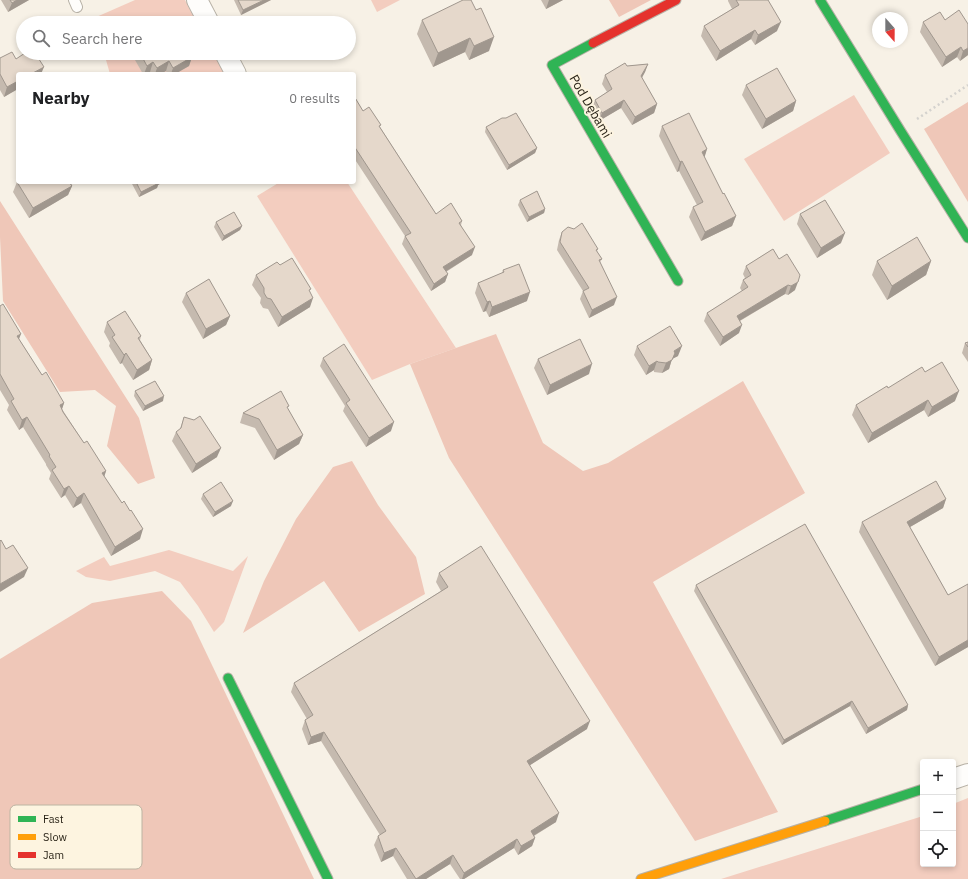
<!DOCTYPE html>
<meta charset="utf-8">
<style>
:root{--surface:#fff;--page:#f2f2f2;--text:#202124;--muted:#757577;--line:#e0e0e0}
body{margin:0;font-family:"IBM Plex Sans",sans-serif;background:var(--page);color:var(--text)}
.controls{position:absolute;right:12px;bottom:12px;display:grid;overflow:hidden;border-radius:4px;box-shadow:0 2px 6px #0003}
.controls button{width:36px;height:36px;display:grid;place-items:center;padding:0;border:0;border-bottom:1px solid var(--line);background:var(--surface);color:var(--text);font:20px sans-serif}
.compass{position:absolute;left:872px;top:12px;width:36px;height:36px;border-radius:50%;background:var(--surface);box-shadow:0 2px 6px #0003;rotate:159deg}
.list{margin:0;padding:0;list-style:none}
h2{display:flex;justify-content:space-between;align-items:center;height:52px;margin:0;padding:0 16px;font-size:17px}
h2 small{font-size:13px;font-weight:400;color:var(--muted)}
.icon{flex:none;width:22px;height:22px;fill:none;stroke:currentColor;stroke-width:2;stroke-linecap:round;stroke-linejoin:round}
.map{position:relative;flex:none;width:968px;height:879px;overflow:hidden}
.search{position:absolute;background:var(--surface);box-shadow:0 2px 6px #0003;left:16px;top:16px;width:340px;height:44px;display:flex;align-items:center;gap:10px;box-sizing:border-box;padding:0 14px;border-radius:22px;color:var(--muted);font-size:15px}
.panel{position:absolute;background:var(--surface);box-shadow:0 2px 6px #0003;left:16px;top:72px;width:340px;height:112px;border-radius:4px}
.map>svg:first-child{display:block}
.green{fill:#f3cdbf}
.forest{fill:#efc7b8}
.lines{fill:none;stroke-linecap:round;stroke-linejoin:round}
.lane-casing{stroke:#b7b1a6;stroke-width:12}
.street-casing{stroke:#b7b1a6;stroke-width:22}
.fast-casing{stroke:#b7b1a6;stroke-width:11}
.slow-casing{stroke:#b7b1a6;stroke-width:11}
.jam-casing{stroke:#b7b1a6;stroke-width:11}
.path{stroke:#d4d2ce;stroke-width:2.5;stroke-dasharray:2 3;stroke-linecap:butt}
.lane{stroke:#fefdfb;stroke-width:10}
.street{stroke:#fefdfb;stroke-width:20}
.fast{stroke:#30b455;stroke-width:9}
.slow{stroke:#ff9f0a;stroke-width:9}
.jam{stroke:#e5322d;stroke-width:9}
.wall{fill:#c5baaf}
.shaded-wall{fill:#a0978e}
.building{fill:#e5d8cb;stroke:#a0978e}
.labels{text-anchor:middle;stroke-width:4;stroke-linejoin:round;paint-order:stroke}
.street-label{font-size:13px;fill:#251f13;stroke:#fdf4e0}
.key{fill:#fdf4e0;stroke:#bcb4a2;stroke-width:1}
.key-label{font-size:11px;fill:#251f13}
</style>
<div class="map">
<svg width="968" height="879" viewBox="0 0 968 879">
<rect width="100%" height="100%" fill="#f7f1e6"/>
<g class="green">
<polygon points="135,0 185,0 197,23 95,23 94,18"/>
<polygon points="371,0 400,0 377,12"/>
<polygon points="104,53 214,53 225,74 110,74"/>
<polygon points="854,95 890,153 784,221 744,159"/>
<polygon points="280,182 347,182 456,348 410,364 372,380 257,196"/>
<polygon points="169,550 233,571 248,556 224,622 214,632 198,606 180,582 155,571 110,581 86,577 76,571 104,557 110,566"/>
<polygon points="968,798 968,879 721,879 923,816 923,864 953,864 953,804"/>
</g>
<g class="forest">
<polygon points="609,0 651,0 619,17"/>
<polygon points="968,102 968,202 924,129"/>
<polygon points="0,201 139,418 155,478 138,484 107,446 116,406 95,390 60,392 3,301 0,237"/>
<polygon points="496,334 543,443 583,471 608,463 743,381 805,493 653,582 778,812 695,841 449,458 410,364"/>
<polygon points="352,461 378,505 416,557 425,594 359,632 324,581 243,633 264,581 296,519 333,467"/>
<polygon points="162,591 191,621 314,879 0,879 0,659 92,603"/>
</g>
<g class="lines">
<defs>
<polyline id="lane" points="74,0 77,7"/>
<g id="street">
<polyline points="197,0 209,23"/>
<polyline points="225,53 236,74"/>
<polyline points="953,779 968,774"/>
</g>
<g id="fast">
<polyline points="820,0 900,130 968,238"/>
<polyline points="593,43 552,65 678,281"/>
<polyline points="228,678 328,879"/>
<polyline points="825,821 923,789"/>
</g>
<polyline id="slow" points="641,879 825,821"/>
<polyline id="jam" points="593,43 676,0"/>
</defs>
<use href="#lane" class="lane-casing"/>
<use href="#street" class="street-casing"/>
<use href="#fast" class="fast-casing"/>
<use href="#slow" class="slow-casing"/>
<use href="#jam" class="jam-casing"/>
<polyline class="path" points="917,119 968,85"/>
<use href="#lane" class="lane"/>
<use href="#street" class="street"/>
<use href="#fast" class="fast"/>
<use href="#slow" class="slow"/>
<use href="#jam" class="jam"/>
</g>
<g class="wall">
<polygon points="1,0 29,0 8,12"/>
<polygon points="234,0 271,0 241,15"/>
<polygon points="541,0 563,0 546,9"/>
<polygon points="728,0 768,0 777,31 755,45 751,39 716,61 701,36 704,26 732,9 728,1"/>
<polygon points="476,10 489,51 469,60 465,52 433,67 417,34 422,20"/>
<polygon points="945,20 968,55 960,61 957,57 942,67 920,32 923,22"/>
<polygon points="131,53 190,53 192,57 189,66 175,74 167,74 166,71 160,74 151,74 150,72 146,74 143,74"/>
<polygon points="0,58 16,59 41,74 4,97 0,90"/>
<polygon points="648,64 645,72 642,78 657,104 654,113 632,125 621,108 599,121 592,108 595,100 607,92 602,84 605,75 627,66"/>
<polygon points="746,85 796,101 793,111 762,129 742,95"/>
<polygon points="354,96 363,111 380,127 436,214 462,221 461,225 472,255 446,272 448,274 445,282 431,291 402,244 405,236 354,158"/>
<polygon points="662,126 707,149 704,157 723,194 736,216 732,226 701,241 689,217 693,207 697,205 679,171 677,172 659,136"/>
<polygon points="486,127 537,148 535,153 507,170 485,132"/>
<polygon points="17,182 71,184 72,186 68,195 29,218 13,192"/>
<polygon points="131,182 163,182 158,185 157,188 139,197"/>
<polygon points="520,200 545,209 544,213 527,222 518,205"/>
<polygon points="800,214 841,243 817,258 797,224"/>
<polygon points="216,222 242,226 240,230 222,241 214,227"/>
<polygon points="562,232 598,249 597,251 602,259 600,262 614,305 589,318 580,299 583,291 557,250 559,240"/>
<polygon points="773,249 795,290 788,295 785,294 740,321 739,333 720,346 704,321 707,313 742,291 740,288 743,280 745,278 743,274 746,266"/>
<polygon points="877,261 931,261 926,275 887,300 872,275"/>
<polygon points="280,265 310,292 310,307 278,327 268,309 263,308 260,303 261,298 252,285 256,275"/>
<polygon points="503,270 527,301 489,317 486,311 483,312 475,293 478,283 502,273"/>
<polygon points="186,293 230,316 226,325 203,339 182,302"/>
<polygon points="0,306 19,339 42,375 64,403 62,409 84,443 106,471 104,477 140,539 111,556 81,503 73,508 65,495 61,498 49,479 51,473 46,465 46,464 23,427 19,430 7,410 9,405 0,390"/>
<polygon points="107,322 141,336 140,340 152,360 149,370 133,380 122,363 120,364 109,346 110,343 104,332"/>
<polygon points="968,342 968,362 962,353 965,343"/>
<polygon points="637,346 678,356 672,359 669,369 662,373 654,372 654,370 646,375 634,355"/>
<polygon points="323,358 391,431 366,447 343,411 345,406 320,366"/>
<polygon points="538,359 589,374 547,395 534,368"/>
<polygon points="925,372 955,401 928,417 924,410 868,443 852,415 856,405 888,388"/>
<polygon points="135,391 163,401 143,411 134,396"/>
<polygon points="288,409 303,435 299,444 274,460 255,428 240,423 243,413"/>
<polygon points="184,417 217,457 192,473 172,441 176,432 180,429"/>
<polygon points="203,494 231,506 213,517 201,499"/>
<polygon points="946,499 943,508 910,527 948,595 968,584 968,647 935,666 859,532 862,522"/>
<polygon points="439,573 587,729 530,765 556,822 534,836 535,838 532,846 518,855 514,848 464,879 460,879 450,864 426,879 407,879 393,856 381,862 374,845 378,836 380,835 321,741 308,745 302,729 305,720 307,719 291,692 294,683 441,591 436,582"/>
<polygon points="696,585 908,705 907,710 866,734 850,706 782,745 694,591"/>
</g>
<g class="shaded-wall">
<polygon points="17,0 29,0 8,12 12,3"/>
<polygon points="264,0 271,0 241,15 243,10"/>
<polygon points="549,0 563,0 546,9"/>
<polygon points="781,22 777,31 755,45 758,35"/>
<polygon points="755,30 751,39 716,61 720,51"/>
<polygon points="494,37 489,51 469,60 474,46"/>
<polygon points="470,38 465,52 433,67 438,53"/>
<polygon points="961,47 957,57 942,67 946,57"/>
<polygon points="968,48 968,55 960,61 963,51"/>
<polygon points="192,57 189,66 175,74 171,74 173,68"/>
<polygon points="169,61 166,71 160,74 155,74 157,68"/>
<polygon points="153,62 150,72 146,74 144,74 147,66"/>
<polygon points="648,64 645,72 638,84 641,76"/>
<polygon points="44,67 41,74 31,74"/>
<polygon points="18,81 18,89 4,97 7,87"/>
<polygon points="624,100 621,108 599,121 602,113"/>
<polygon points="796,101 793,111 762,129 766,119"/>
<polygon points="657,104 654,113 632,125 635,117"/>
<polygon points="537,148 535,153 507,170 509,165"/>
<polygon points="707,149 704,159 702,152"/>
<polygon points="682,161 679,171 677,172 680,162"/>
<polygon points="66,182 75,182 64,189"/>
<polygon points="157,182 163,182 158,185 157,188 139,197 141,192"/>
<polygon points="72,186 68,195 29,218 33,208"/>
<polygon points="545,209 544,213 527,222 529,217"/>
<polygon points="736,216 732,226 701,241 705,232"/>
<polygon points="242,226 240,230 222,241 224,236"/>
<polygon points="845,233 841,243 817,258 821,248"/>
<polygon points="475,247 472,255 440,275 443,267"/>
<polygon points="931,261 926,275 887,300 892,286"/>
<polygon points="448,274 445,282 431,291 434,284"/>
<polygon points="798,282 795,290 788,295 791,286"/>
<polygon points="788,285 785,294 734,324 737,316"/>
<polygon points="530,292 527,301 489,317 492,307"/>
<polygon points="617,297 614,305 589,318 592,310"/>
<polygon points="313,298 310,307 278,327 282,317"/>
<polygon points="490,301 486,311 483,312 487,302"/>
<polygon points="230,316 226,325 203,339 206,329"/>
<polygon points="742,325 739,333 720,346 723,337"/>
<polygon points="21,334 17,344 17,336"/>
<polygon points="682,346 678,356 672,359 669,369 662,373 666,363 674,351"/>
<polygon points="126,353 122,363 120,364 124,355"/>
<polygon points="152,360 149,370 133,380 137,370"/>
<polygon points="657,361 654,370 646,375 649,366"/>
<polygon points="592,364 589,374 547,395 550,385"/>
<polygon points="959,391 955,401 928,417 932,407"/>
<polygon points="164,396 163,401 143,411 145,406"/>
<polygon points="928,400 924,410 868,443 872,433"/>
<polygon points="64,403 61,412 60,405"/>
<polygon points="27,417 23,427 19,430 22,420"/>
<polygon points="394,422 391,431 366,447 369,438"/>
<polygon points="303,435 299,444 274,460 277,450"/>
<polygon points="221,448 217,457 192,473 196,464"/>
<polygon points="106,471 103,480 102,473"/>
<polygon points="69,486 65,495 61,498 64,489"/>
<polygon points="84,493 81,503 73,508 77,498"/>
<polygon points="946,499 943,508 903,531 907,522"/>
<polygon points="233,501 231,506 213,517 215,512"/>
<polygon points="143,529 140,539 111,556 115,547"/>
<polygon points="28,568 24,577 0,592 0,584"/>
<polygon points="968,640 968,647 935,666 939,657"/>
<polygon points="852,701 850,706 782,745 784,740"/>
<polygon points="908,705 907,710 866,734 868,728"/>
<polygon points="590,721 587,729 524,769 527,761"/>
<polygon points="324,732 321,741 308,745 311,737"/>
<polygon points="559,813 556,822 528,839 531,831"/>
<polygon points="535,838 532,846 518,855 521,846"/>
<polygon points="517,839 514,848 464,879 462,879 464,873"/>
<polygon points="396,848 393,856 381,862 384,853"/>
<polygon points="453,855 450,864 426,879 416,879"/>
</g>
<g class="building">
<polygon points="10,0 17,0 12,3"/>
<polygon points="238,0 264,0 243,10"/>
<polygon points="463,0 471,0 476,10 481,8 494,37 474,46 470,38 438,53 422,20"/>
<polygon points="736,0 768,0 781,22 758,35 755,30 720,51 704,26 739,5"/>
<polygon points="959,10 968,24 968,48 963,51 961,47 946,57 923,22 940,12 945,20"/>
<polygon points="12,52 16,59 25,53 35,53 44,67 31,74 18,74 18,81 7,87 0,74 0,58"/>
<polygon points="140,53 190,53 192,57 173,68 169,61 157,68 153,62 147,66"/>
<polygon points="625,63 627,66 648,64 641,76 657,104 635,117 624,100 602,113 595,100 612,89 605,75"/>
<polygon points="777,68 796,101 766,119 746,85"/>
<polygon points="354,96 363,111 369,107 381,125 379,126 436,214 451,203 462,221 459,223 475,247 443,267 448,274 434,284 405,236 411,233 354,146"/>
<polygon points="516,113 537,148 509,165 486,127 502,118 506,118"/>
<polygon points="689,113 707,149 702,152 723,194 724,193 736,216 705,232 693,207 703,202 682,161 680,162 662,126"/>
<polygon points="18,181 18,182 69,182 72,186 33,208 17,182"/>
<polygon points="136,182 158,182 159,183 141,192"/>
<polygon points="537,191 545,209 529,217 520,200"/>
<polygon points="825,200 845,233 821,248 800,214"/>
<polygon points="234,212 242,226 224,236 216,222"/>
<polygon points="582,223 598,249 596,250 602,259 599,260 617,297 592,310 583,291 589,288 560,242 562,232 568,227 574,229"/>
<polygon points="917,237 931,261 892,286 877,261"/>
<polygon points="773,249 779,259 787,254 800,275 798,282 791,286 788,285 737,316 742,325 723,337 707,313 748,287 743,280 751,275 746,266"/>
<polygon points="292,258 311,289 309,290 313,298 282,317 271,299 267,298 264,293 264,288 256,275 277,262 280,265"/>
<polygon points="519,264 530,292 492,307 490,301 487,302 478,283 504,272 503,270"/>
<polygon points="209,279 230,316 206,329 186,293"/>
<polygon points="3,304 21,334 17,336 42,375 46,372 64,403 60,405 63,412 84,443 87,441 106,471 102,473 122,503 124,501 130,511 131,510 143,529 115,547 84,493 77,498 69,486 64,489 52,470 56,467 49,456 50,455 27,417 22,420 11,401 14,399 0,374 0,306"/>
<polygon points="125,311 141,336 138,338 152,360 137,370 126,353 124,355 112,337 115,335 107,322"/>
<polygon points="670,326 682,346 674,351 675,353 672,360 666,363 658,362 657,361 649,366 637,346"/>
<polygon points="580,339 592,364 550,385 538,359"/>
<polygon points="968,342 968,347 965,343"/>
<polygon points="344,344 394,422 369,438 346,403 350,400 323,358"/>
<polygon points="942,362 959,391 932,407 928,400 872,433 856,405 887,386 888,388 922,367 925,372"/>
<polygon points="155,381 164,396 145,406 135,391"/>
<polygon points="281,391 289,406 287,407 303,435 277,450 259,419 243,413"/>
<polygon points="200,416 221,448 196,464 176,432 181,428 184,417 194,420"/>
<polygon points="936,481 946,499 907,522 948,595 968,584 968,640 939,657 862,522"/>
<polygon points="221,482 233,501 215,512 203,494"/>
<polygon points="805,524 908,705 868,728 852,701 784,740 696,585"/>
<polygon points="1,540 6,549 13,545 28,568 0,584 0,541"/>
<polygon points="481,546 590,721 527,761 559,813 531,831 535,838 521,846 517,839 464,873 453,855 416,879 396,848 384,853 378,836 386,831 324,732 311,737 305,720 313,715 294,683 448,587 439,573"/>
</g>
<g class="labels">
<g class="street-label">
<text transform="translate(591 106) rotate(60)" y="5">Pod Dębami</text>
</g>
</g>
<rect x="10" y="805" width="132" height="64" rx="6" class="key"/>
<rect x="18" y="816" width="18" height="6" fill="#30b455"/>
<rect x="18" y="834" width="18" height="6" fill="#ff9f0a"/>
<rect x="18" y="852" width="18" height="6" fill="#e5322d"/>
<g class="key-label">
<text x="43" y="823">Fast</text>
<text x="43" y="841">Slow</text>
<text x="43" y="859">Jam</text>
</g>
</svg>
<div class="controls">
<button>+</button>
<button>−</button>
<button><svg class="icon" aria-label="locate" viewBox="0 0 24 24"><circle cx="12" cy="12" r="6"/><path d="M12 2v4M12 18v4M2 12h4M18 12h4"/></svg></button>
</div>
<svg class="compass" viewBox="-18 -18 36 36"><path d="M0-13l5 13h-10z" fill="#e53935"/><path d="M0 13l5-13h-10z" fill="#757577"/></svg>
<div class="search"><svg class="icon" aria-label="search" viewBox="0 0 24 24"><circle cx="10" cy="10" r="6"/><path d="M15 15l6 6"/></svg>Search here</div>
<section class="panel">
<h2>Nearby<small>0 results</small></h2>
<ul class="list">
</ul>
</section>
</div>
